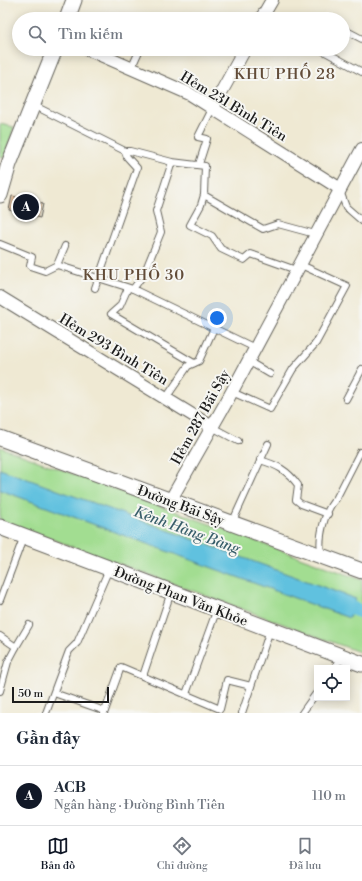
<!DOCTYPE html>
<html lang="vi">
<meta charset="utf-8">
<style>
:root{--surface:#fff;--page:#f6f6f7;--text:#1f2937;--muted:#747a83;--line:#e0e1e3;--accent:#111827}
body{margin:0;font-family:"Libre Bodoni",serif;background:var(--page);color:var(--text)}
.controls{position:absolute;right:12px;bottom:12px;display:grid;overflow:hidden;border-radius:0px;box-shadow:0 2px 10px #0003}
.controls button{width:36px;height:36px;display:grid;place-items:center;padding:0;border:0;border-bottom:1px solid var(--line);background:var(--surface);color:var(--text);font:20px sans-serif}
.scale{position:absolute;left:12px;bottom:10px;width:97px;box-sizing:border-box;padding-left:4px;border:2px solid #1c1c1c;border-top:0;font-size:11px;line-height:14px;white-space:nowrap;color:#1c1c1c;-webkit-text-stroke:3px #f6f6f2;paint-order:stroke}
.you{position:absolute;left:217px;top:318px;width:14px;height:14px;margin:-10px;border:3px solid #fff;border-radius:50%;background:#1a73e8;box-shadow:0 0 0 6px #1a73e833}
.badge{display:grid;place-items:center;width:26px;height:26px;border-radius:50%;background:var(--accent);color:#fff;font-size:13px;font-weight:700}
.pin{position:absolute;translate:-50% -50%;border:2px solid #fff;box-shadow:0 1px 4px #0006}
.list{margin:0;padding:0;list-style:none}
h2{display:flex;justify-content:space-between;align-items:center;height:52px;margin:0;padding:0 16px;font-size:17px}
h2 small{font-size:13px;font-weight:400;color:var(--muted)}
.list li{display:grid;grid-template-columns:26px 1fr auto;gap:12px;align-items:center;box-sizing:border-box;height:60px;padding:0 16px;border-top:1px solid var(--line)}
.list b{display:block;font-size:15px;white-space:nowrap}
.list p{margin:0;font-size:13px;white-space:nowrap;color:var(--muted)}
.list em{font-size:13px;font-style:normal;color:var(--muted)}
.icon{flex:none;width:22px;height:22px;fill:none;stroke:currentColor;stroke-width:2;stroke-linecap:round;stroke-linejoin:round}
.map{position:relative;flex:none;width:362px;height:713px;overflow:hidden}
.search{position:absolute;background:var(--surface);box-shadow:0 2px 10px #0003;left:12px;right:12px;top:12px;height:44px;display:flex;align-items:center;gap:10px;box-sizing:border-box;padding:0 14px;border-radius:22px;color:var(--muted);font-size:15px}
.sheet{height:112px;background:var(--surface)}
nav{display:flex;justify-content:space-around;align-items:center;box-sizing:border-box;height:56px;border-top:1px solid var(--line);background:var(--surface);font-size:11px;color:var(--muted)}
nav a{display:grid;justify-items:center;gap:2px}
nav .on{color:var(--accent)}
.map>svg:first-child{display:block}
.green{fill:#a2dd91;stroke:#5f7c56}
.water{fill:#61c1df;stroke:#3e6e7e}
.lines{fill:none;stroke-linecap:round;stroke-linejoin:round}
.canal{stroke:#61c1df;stroke-width:14}
.building{fill:#e3a66d}
.service-casing{stroke:#66645c;stroke-width:8}
.minor-casing{stroke:#66645c;stroke-width:14}
.tertiary-casing{stroke:#66645c;stroke-width:17}
.service{stroke:#fff;stroke-width:6}
.minor{stroke:#fff;stroke-width:12}
.tertiary{stroke:#fff;stroke-width:15}
.labels{text-anchor:middle;stroke-width:4;stroke-linejoin:round;paint-order:stroke}
.street-label{font-size:14px;fill:#1c1c1c;stroke:#f6f6f2}
.neighbourhood-label{font-size:15px;letter-spacing:1px;fill:#624c38;stroke:#f6f6f2}
.water-label{font-size:15px;font-style:italic;fill:#385e6a;stroke:#f6f6f2}
</style>
<div class="map">
<svg width="362" height="713" viewBox="0 0 362 713">
<rect width="100%" height="100%" fill="#f6f6f2"/>
<filter id="ink" filterUnits="userSpaceOnUse"><feTurbulence type="fractalNoise" baseFrequency=".025" numOctaves="2"/><feDisplacementMap in="SourceGraphic" scale="8" xChannelSelector="R" yChannelSelector="G"/><feConvolveMatrix kernelMatrix="1 2 1 2 8 2 1 2 1" color-interpolation-filters="sRGB"/></filter>
<filter id="wash" filterUnits="userSpaceOnUse"><feTurbulence type="fractalNoise" baseFrequency=".012" numOctaves="4" result="noise"/><feDisplacementMap in="SourceGraphic" scale="16" xChannelSelector="R" yChannelSelector="G"/><feGaussianBlur stdDeviation="0.9" result="paint"/><feColorMatrix in="noise" values="0 0 0 0 0 0 0 0 0 0 0 0 0 0 0 0 0 1.4 0 .05"/><feComposite in="paint" operator="in"/></filter>
<g filter="url(#wash)">
<rect width="100%" height="100%" fill="#efe9d3"/>
<g class="green">
<polygon points="0,124 14,127 5,156 0,157"/>
<polygon points="0,447 362,580 362,653 0,520"/>
</g>
<polygon class="water" points="0,469 356,599 349,618 0,490"/>
<g class="lines">
<polyline class="canal" points="335,602 362,612"/>
</g>
<g id="blocks">
<polygon class="building" points="12,196 43,204 40,218 9,210"/>
</g>
</g>
<g filter="url(#ink)">
<use href="#blocks" fill-opacity="0" stroke="#66645c" stroke-width="1"/>
<g class="lines">
<defs>
<g id="service">
<polyline points="343,29 362,39"/>
<polyline points="320,49 362,72"/>
<polyline points="131,69 140,49"/>
<polyline points="33,105 125,151 130,151 172,162 205,166 204,195 263,229 278,224 315,234"/>
<polyline points="199,164 207,139 198,137 212,109"/>
<polyline points="340,191 346,207 362,221"/>
<polyline points="204,195 201,205 190,225 212,236 221,249 244,260 251,254 296,270"/>
<polyline points="0,244 32,257 30,266 45,271 57,265 133,289 144,274 161,232 156,211 172,162"/>
<polyline points="57,265 65,246"/>
<polyline points="95,288 137,168 127,157 125,151"/>
<polyline points="128,288 120,306 111,314 194,363"/>
<polyline points="133,289 255,348"/>
<polyline points="248,361 270,374"/>
<polyline points="232,392 270,409 293,369 316,343 347,286 299,264"/>
<polyline points="166,398 188,366 199,361 214,328"/>
<polyline points="346,399 362,369"/>
<polyline points="212,427 238,441"/>
<path d="M 260,460 C 277,465 287,470 298,485 L 296,500 L 301,504 L 328,514"/>
<polyline points="232,523 268,444"/>
<path d="M 322,555 C 317,540 325,509 336,499 L 360,452"/>
<polyline points="0,600 24,536"/>
<polyline points="0,636 16,647 8,662 0,691"/>
<polyline points="16,647 29,625"/>
<polyline points="334,668 342,657"/>
<polyline points="143,676 171,592"/>
<polyline points="54,693 105,711 104,713"/>
<polyline points="186,694 217,609"/>
<polyline points="105,711 121,667 220,709 227,680 251,686"/>
<polyline points="46,713 69,651 77,643 109,569"/>
<polyline points="242,713 270,630"/>
<polyline points="302,713 317,692"/>
</g>
<g id="minor">
<polyline points="261,19 272,0"/>
<polyline points="87,49 190,94 339,188"/>
<polyline points="212,109 245,49"/>
<polyline points="0,297 212,427"/>
<polyline points="170,501 228,399 362,149"/>
</g>
<g id="tertiary">
<polyline points="67,19 74,0"/>
<polyline points="0,195 9,164 55,49"/>
<polyline points="0,438 362,571"/>
<polyline points="0,527 362,664"/>
</g>
</defs>
<use href="#service" class="service-casing"/>
<use href="#minor" class="minor-casing"/>
<use href="#tertiary" class="tertiary-casing"/>
<use href="#service" class="service"/>
<use href="#minor" class="minor"/>
<use href="#tertiary" class="tertiary"/>
</g>
</g>
<g class="labels">
<g class="street-label">
<text transform="translate(234 106) rotate(31)" y="5">Hẻm 231 Bình Tiên</text>
<text transform="translate(114 349) rotate(31)" y="5">Hẻm 293 Bình Tiên</text>
<text transform="translate(200 417) rotate(-61)" y="5">Hẻm 287 Bãi Sậy</text>
<text transform="translate(181 505) rotate(20)" y="5">Đường Bãi Sậy</text>
<text transform="translate(181 596) rotate(21)" y="5">Đường Phan Văn Khỏe</text>
</g>
<g class="neighbourhood-label">
<text x="285" y="79">KHU PHỐ 28</text>
<text x="134" y="280">KHU PHỐ 30</text>
</g>
<g class="water-label">
<text transform="translate(187 530) rotate(20)" y="5">Kênh Hàng Bàng</text>
</g>
</g>
</svg>
<div class="controls">
<button><svg class="icon" aria-label="locate" viewBox="0 0 24 24"><circle cx="12" cy="12" r="6"/><path d="M12 2v4M12 18v4M2 12h4M18 12h4"/></svg></button>
</div>
<div class="scale">50 m</div>
<div class="you"></div>
<div class="pin badge" style="left:26px;top:207px">A</div>
<div class="search"><svg class="icon" aria-label="search" viewBox="0 0 24 24"><circle cx="10" cy="10" r="6"/><path d="M15 15l6 6"/></svg>Tìm kiếm</div>
</div>
<section class="sheet">
<h2>Gần đây<small></small></h2>
<ul class="list">
<li><span class="badge">A</span><div><b>ACB</b><p>Ngân hàng · Đường Bình Tiên</p></div><em>110 m</em></li>
</ul>
</section>
<nav>
<a class="on"><svg class="icon" aria-label="map" viewBox="0 0 24 24"><path d="M3 6l6-2 6 2 6-2v14l-6 2-6-2-6 2zM9 4v14M15 6v14"/></svg>Bản đồ</a>
<a><svg class="icon" aria-label="directions" viewBox="0 0 24 24"><path d="M12 3l9 9-9 9-9-9zM9 14v-3h6M13 9l2 2-2 2"/></svg>Chỉ đường</a>
<a><svg class="icon" aria-label="saved" viewBox="0 0 24 24"><path d="M7 4h10v16l-5-4-5 4z"/></svg>Đã lưu</a>
</nav>
